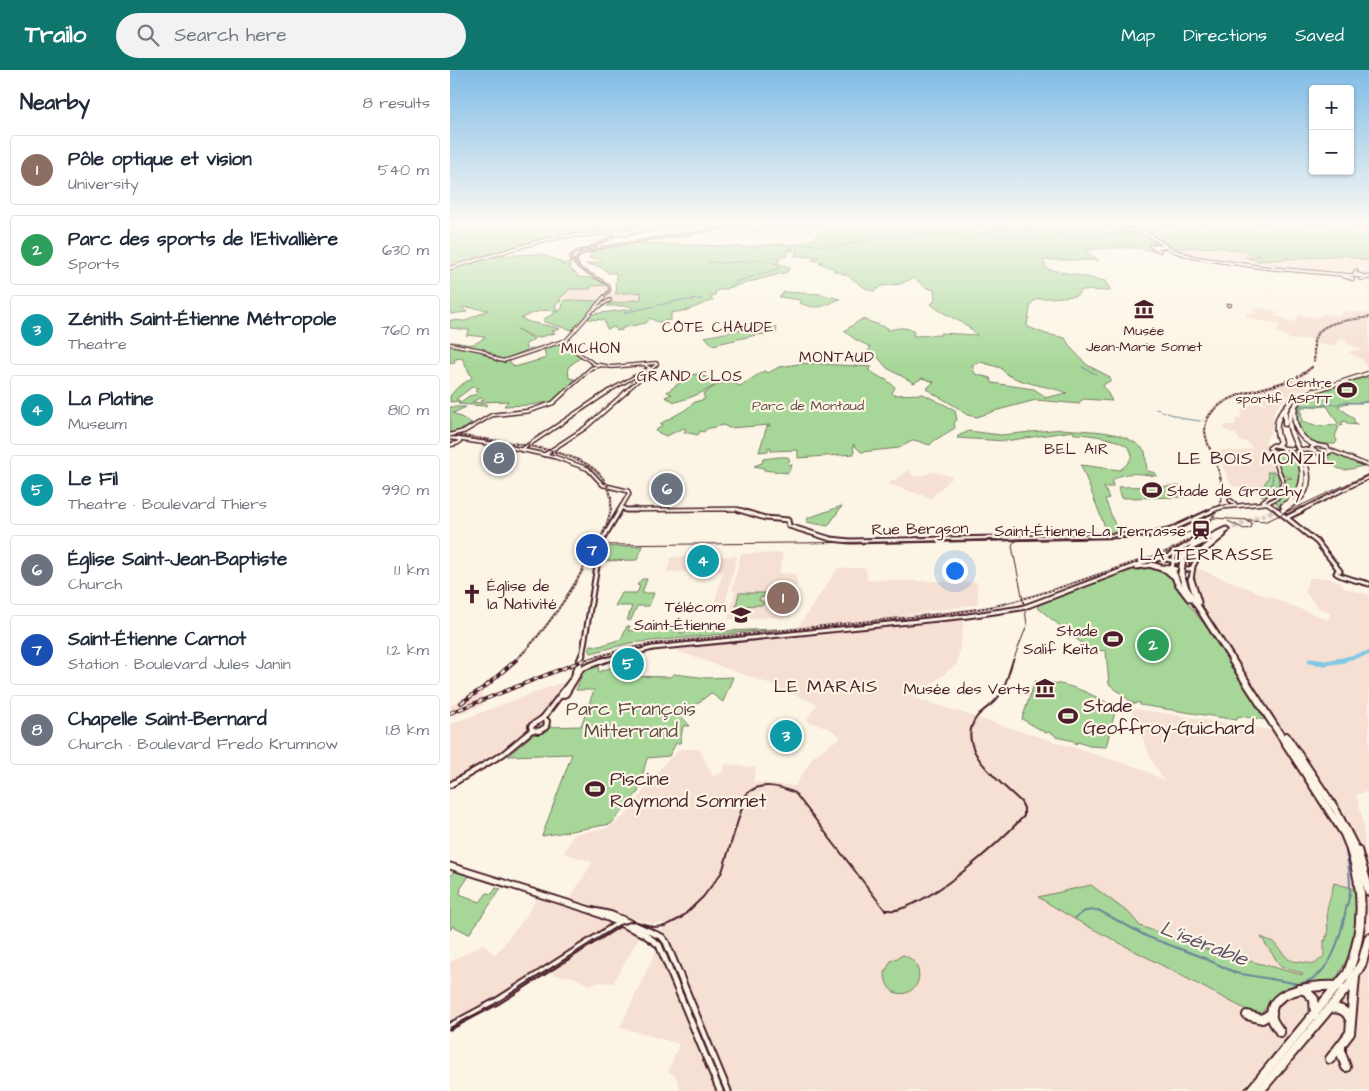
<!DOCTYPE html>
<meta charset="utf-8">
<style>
:root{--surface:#fff;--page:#f2f2f3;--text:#1f2937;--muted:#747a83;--line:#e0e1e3;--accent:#0f766e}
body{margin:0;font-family:"Architects Daughter",sans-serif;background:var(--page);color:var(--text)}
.controls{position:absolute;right:15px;top:15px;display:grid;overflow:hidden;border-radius:5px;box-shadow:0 1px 4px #0004}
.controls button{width:45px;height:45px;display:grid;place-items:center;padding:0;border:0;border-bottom:1px solid var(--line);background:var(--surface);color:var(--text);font:25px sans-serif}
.you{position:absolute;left:504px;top:500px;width:18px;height:18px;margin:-12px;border:4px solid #fff;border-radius:50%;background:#1a73e8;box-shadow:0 0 0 8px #1a73e833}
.badge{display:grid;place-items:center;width:32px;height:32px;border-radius:50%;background:var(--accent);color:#fff;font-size:16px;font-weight:700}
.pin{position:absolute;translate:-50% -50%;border:2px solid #fff;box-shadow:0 1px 5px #0006}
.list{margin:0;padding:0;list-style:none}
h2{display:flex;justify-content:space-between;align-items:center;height:65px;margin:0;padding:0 20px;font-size:21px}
h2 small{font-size:16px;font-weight:400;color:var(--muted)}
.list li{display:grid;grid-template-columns:32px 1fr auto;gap:15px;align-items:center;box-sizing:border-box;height:70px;margin:0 10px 10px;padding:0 10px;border:1px solid var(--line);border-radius:5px}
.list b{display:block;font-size:19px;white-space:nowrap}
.list p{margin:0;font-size:16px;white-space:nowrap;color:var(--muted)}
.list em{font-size:16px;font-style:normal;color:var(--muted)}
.icon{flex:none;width:28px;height:28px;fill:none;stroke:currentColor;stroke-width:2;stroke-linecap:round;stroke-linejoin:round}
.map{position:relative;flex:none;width:919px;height:1021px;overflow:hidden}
header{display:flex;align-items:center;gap:30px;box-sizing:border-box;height:70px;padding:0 25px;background:var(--accent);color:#fff}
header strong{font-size:24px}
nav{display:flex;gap:28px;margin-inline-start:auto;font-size:18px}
.search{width:350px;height:45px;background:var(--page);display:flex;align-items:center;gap:12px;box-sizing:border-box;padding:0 18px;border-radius:28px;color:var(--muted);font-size:19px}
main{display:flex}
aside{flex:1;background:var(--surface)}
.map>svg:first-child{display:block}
.built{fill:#f6dfd3}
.green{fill:#a6d798;stroke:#787b62;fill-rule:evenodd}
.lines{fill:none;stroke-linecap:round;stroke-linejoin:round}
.stream-far1{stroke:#6d849b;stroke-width:1}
.stream{stroke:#6d849b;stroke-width:2}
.river-far1{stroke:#84c7e5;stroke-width:4}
.river{stroke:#84c7e5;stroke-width:5}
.highway-tunnel-far1{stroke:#d8cac0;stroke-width:4;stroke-dasharray:4 2;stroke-linecap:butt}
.highway-tunnel{stroke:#d8cac0;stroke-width:5;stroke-dasharray:5 2.5;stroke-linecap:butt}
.secondary-far5-casing{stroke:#4a1f2b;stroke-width:3}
.secondary-far4-casing{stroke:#4a1f2b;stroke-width:4.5}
.secondary-far3-casing{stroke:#4a1f2b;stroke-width:5.5}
.secondary-far2-casing{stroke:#4a1f2b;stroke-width:7}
.secondary-far1-casing{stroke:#4a1f2b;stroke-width:8}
.secondary-casing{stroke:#4a1f2b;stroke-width:9}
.primary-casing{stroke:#4a1f2b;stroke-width:4}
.highway-far5-casing{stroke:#4a1f2b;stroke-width:4.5}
.highway-far4-casing{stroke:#4a1f2b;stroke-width:5.5}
.highway-far3-casing{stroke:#4a1f2b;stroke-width:7}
.highway-far2-casing{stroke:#4a1f2b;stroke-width:9}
.highway-far1-casing{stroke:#4a1f2b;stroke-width:10}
.highway-casing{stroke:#4a1f2b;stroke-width:12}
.secondary-far5{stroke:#fcf5e5;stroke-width:1}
.secondary-far4{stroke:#fcf5e5;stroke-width:2}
.secondary-far3{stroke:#fcf5e5;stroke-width:2.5}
.secondary-far2{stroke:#fcf5e5;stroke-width:3}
.secondary-far1{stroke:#fcf5e5;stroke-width:4}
.secondary{stroke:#fcf5e5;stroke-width:5}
.primary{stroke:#fcf5e5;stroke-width:2}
.highway-far5{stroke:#fcf5e5;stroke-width:2.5}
.highway-far4{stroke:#fcf5e5;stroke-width:3}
.highway-far3{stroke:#fcf5e5;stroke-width:4}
.highway-far2{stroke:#fcf5e5;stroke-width:5}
.highway-far1{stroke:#fcf5e5;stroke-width:6}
.highway{stroke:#fcf5e5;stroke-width:8}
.tram-far1{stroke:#4a1f2b;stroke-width:1}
.tram{stroke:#4a1f2b;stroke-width:2}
.rail-far1-casing{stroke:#4a1f2b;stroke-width:2}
.rail-casing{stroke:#4a1f2b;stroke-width:4}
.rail-far1{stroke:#fcf5e5;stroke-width:1;stroke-dasharray:2;stroke-linecap:butt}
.rail{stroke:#fcf5e5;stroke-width:2;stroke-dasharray:5;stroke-linecap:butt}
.secondary-bridge-far2-casing{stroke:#4a1f2b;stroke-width:3;stroke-linecap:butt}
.secondary-bridge-far1-casing{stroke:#4a1f2b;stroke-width:5.5;stroke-linecap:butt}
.secondary-bridge-casing{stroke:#4a1f2b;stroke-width:7;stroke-linecap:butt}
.highway-bridge-far1-casing{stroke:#4a1f2b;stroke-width:4.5;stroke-linecap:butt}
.highway-bridge-casing{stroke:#4a1f2b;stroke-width:9;stroke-linecap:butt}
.secondary-bridge-far2{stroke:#fcf5e5;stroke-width:1}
.secondary-bridge-far1{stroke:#fcf5e5;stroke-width:2.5}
.secondary-bridge{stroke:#fcf5e5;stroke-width:3}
.highway-bridge-far1{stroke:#fcf5e5;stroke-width:2.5}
.highway-bridge{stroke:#fcf5e5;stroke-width:5}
.labels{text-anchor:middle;stroke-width:4.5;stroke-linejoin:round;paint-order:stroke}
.far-poi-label{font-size:14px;fill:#4a1f2b;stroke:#fcf5e5}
.far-park-label{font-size:14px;fill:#614d46;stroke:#fcf5e5}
.far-neighbourhood-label{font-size:15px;letter-spacing:1px;fill:#4a1f2b;stroke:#fcf5e5}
.poi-label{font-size:16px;fill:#4a1f2b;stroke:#fcf5e5;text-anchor:end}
.street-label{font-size:16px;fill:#4a1f2b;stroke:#fcf5e5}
.neighbourhood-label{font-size:18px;letter-spacing:1px;fill:#4a1f2b;stroke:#fcf5e5}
.near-poi-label{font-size:19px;fill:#4a1f2b;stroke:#fcf5e5;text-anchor:start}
.near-park-label{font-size:19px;fill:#614d46;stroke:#fcf5e5}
.near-water-label{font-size:21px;font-style:italic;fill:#5b5163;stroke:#fcf5e5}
</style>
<header>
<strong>Trailo</strong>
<div class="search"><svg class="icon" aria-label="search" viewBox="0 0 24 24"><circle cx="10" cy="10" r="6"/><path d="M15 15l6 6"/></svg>Search here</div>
<nav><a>Map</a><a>Directions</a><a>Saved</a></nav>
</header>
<main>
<aside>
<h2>Nearby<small>8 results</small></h2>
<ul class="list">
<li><span class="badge" style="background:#8d6e63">1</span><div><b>Pôle optique et vision</b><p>University</p></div><em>540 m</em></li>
<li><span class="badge" style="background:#2e9e5b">2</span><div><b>Parc des sports de l'Etivallière</b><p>Sports</p></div><em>630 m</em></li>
<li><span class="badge" style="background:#0f9aa8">3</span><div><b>Zénith Saint-Étienne Métropole</b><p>Theatre</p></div><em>760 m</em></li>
<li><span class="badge" style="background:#0f9aa8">4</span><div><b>La Platine</b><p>Museum</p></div><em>810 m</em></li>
<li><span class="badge" style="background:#0f9aa8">5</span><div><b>Le Fil</b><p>Theatre · Boulevard Thiers</p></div><em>990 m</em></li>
<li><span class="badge" style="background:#6b7280">6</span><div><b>Église Saint-Jean-Baptiste</b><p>Church</p></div><em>1.1 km</em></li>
<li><span class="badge" style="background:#1a4fb4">7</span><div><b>Saint-Étienne Carnot</b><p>Station · Boulevard Jules Janin</p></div><em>1.2 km</em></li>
<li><span class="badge" style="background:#6b7280">8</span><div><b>Chapelle Saint-Bernard</b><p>Church · Boulevard Fredo Krumnow</p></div><em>1.8 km</em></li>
</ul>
</aside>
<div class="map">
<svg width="919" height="1021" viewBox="0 0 919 1021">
<rect width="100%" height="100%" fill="#fcf5e5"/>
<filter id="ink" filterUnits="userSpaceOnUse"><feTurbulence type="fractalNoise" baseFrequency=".02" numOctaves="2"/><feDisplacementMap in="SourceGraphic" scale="10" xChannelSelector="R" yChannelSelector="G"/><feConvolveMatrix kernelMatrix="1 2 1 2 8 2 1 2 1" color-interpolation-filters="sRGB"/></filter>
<g filter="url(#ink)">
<g class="built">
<polygon points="756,176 814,186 797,187 805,189 828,190 833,188 894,185 902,186 919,191 919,206 914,205 910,194 905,200 894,201 826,198 745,187 722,178"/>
<polygon points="154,215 165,225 191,222 191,228 170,233 160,233 160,231 111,230 121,219 141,219 141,216"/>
<polygon points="806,237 830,242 824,245 844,252 850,244 867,248 871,244 892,245 892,241 919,243 919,298 917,298 913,290 898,282 912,279 900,275 891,267 887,272 886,276 866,274 867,288 867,292 863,291 863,269 842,270 826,261 830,259 828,254 797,248 796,243 807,243 802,239"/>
<polygon points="862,294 863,299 852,306 868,313 838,326 824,340 821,362 815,371 821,383 820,389 825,401 816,402 819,406 809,418 810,421 803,421 781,415 776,403 764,382 774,380 790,381 802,378 798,372 790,371 787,365 773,359 776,355 785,355 787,348 792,348 791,341 795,336 809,333 819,336 809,329 809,323 806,321 779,331 771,336 759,346 758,353 751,351 764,336 777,328 848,306 858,300"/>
<polygon points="460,400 462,401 460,403 466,407 484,402 503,407 481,428 438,414"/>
<polygon points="333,483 329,503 345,504 347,513 341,547 278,549 285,521 282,521 291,484"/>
<polygon points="287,486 273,542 262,542 273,501 217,502 221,487"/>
<polygon points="388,498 416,498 417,510 527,512 528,534 447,546 516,539 507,594 464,628 689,698 714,710 703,693 680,638 825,661 748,525 745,513 746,498 878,550 881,543 869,538 855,522 859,508 878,508 891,513 893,518 919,525 919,718 916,722 906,724 913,751 915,786 919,802 919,1021 231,1021 225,1005 218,1002 229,974 170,957 208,877 214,853 203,853 181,848 120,828 143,792 114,783 124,764 158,758 175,746 213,695 230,679 249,679 263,707 268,703 272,703 275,694 302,697 306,698 303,712 345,716 363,687 391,667 379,658 356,651 367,634 318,613 224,580 348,557"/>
<polygon points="116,611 116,617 75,663 0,715 0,654"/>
<polygon points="32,616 33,635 0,647 0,636"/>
<polygon points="87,828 145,847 190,866 163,913 150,912 139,915 123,907 104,905 101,893 30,937 0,951 0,892 33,874 45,885 75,848"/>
</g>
<g class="green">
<path d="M 0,153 L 144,153 L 135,156 L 154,158 L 141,163 L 76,173 L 41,186 L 92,184 L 113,193 L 111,195 L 120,192 L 120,199 L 128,205 L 127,207 L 144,208 L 157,215 L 141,216 L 140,219 L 120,219 L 109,230 L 111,231 L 105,235 L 107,240 L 106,242 C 94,237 82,244 71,248 C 81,255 97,254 110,259 L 102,261 L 105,263 L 86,268 L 67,259 L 84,269 L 75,275 L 77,280 L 56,289 L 65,297 L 96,288 L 94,279 L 111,273 L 131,287 L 118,297 L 119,308 L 128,310 L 105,329 L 100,332 L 81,335 L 54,336 L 58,331 L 30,332 L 34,329 L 30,328 L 22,332 L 37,334 L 36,336 L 8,334 L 19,326 L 28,324 L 25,321 L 29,318 L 22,317 L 6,329 L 10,331 L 0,332 L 0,326 L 8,317 L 22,308 L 12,288 L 5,289 L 4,293 L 0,293 L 0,272 C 17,272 19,280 35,267 L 16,265 L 20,260 L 0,258 L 0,250 L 15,251 L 38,240 L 15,237 L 12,238 L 17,242 L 0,244 Z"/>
<path d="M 380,153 L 472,153 L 458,156 L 493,162 L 514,160 L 516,154 L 535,156 L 537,159 C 580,160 676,145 708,172 L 699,176 L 708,181 C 701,181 695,179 688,178 C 671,177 647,178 634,181 L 649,190 L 593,190 L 597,199 L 655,211 L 661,221 L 632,220 L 626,226 L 586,229 L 581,234 L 577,255 L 578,257 L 596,264 L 615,268 L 621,278 L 637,295 L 660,307 L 661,310 L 653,315 L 662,331 L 634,329 L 629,332 L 630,334 L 586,330 L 548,340 L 527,347 L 517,345 L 505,336 L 476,319 L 484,312 L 472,308 L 464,313 L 437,298 L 427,286 L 418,281 L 421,277 L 406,270 L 394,261 L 412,249 L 438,258 L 436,260 C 446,260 453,254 464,262 L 463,266 L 491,265 L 490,263 L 527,265 C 515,250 495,247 481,234 L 485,231 L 484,220 L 475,217 L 464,208 L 450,214 L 431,216 L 424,221 C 408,218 404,204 383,201 L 385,199 L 369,193 L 373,192 L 362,190 L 369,188 L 368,187 L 345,186 L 347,181 L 340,180 C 348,169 367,175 369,159 ZM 531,292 L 551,298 C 560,313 601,316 617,323 L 594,328 L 596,327 L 584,319 L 542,313 L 540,308 L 525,304 L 522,295 Z"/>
<polygon points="919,153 919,191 894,185 808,191 795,187 813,186 769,177 722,178 708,168 690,160 669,156 597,157 590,154"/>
<path d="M 183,173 L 298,177 L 331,174 L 342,175 L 337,186 L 328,188 L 329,191 L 325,193 L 340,197 L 337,202 L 266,221 L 265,225 L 260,227 L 263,230 L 238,240 L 221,243 L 221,250 L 208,252 L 200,248 L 196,253 L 172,258 L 172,260 L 167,261 L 165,257 L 157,259 L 154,250 L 138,249 L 142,244 L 183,239 L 180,236 L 157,236 L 160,233 C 171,234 180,230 191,229 L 191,222 L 165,224 L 167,217 L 165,213 L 167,211 L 166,203 L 159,203 L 151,197 L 136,194 L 151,192 L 150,189 L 138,188 L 141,186 L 140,183 L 158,177 Z"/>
<path d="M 334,222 L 370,224 L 390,229 C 371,237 369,240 349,233 L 351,230 L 329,227 Z"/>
<polygon points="119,230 150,231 122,260 94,252 94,249 112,239 113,231"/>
<polygon points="315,255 327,257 326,263 306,265 263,275 255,267"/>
<path d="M 355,293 L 422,297 L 418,300 L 433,309 L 435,309 L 445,317 L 442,323 L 444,325 L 473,324 L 505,340 L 507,350 L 504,353 L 505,358 L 485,370 L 480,375 L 464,370 L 449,378 L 411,382 L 403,374 L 404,384 L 348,388 L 348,380 L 320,381 L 321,377 L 318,377 L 318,381 L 309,382 L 317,356 L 320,356 L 320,355 L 279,358 L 273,355 L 256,359 L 254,362 L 250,361 L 248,365 L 234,362 L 236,359 L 234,358 L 216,366 L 205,361 L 213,355 L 210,354 L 235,340 L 245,332 L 255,329 L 253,324 C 268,315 272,308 290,316 L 314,301 L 318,303 L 329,297 Z"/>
<path d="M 247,304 L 271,312 C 256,321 242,328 225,332 L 215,327 L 222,324 L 217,322 L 240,305 Z"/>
<path d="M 916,307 L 919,308 L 919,332 C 908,334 898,331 888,336 L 904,349 L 904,353 L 908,355 L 897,354 L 896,351 L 892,352 L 892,356 L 889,355 L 877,336 L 851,338 L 852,352 L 865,356 L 886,355 L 889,357 L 885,366 L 887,371 L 885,374 L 873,374 L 858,371 C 849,355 836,348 852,330 L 855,331 L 869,322 Z"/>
<polygon points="0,337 16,337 3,343 22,353 13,360 0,364"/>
<path d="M 612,359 C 640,362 673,358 695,381 L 697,401 L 706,403 L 706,406 C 692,404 674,400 662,411 L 663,417 L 654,417 L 659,428 L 655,429 L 669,465 L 658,465 L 631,395 L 670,400 C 708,372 641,364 624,364 L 623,361 L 555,371 L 507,368 L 508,366 L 519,361 L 551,365 Z"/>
<path d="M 838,380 L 844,380 C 849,390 852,400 851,412 L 848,411 L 850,413 C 848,424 837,431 829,437 L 826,432 L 835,418 L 835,409 L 842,408 L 834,406 L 825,388 L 826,384 L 834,383 Z"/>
<path d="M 883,383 L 916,395 C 896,400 889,406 877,386 Z"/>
<polygon points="329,387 338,387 340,390 337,394 342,395 338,403 314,400 314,398 304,396 312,393 313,389"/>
<path d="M 817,402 L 825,402 L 828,404 C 830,417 827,422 816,429 L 809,423 L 819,406 Z"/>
<polygon points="732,416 739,427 672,428 668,417"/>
<polygon points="392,436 378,456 356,452 358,448"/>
<polygon points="193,476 187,490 152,491 154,477"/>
<polygon points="703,497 716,501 721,506 728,520 757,558 760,558 818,650 788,646 787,650 690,635 690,632 684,634 659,614 656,581 639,579 588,538 588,535 675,502"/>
<polygon points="192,509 197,509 192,523 204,523 199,536 187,536 181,550 177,551 182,536 165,536 172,523 187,523 190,516 187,515"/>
<polygon points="289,523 315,523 314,527 310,527 309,531 313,531 313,535 286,536"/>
<polygon points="259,554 275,554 274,561 328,559 180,573 141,583 139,579 141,575 150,576 171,569 177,556 180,556 178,561 190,560 192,556 195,555 231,555 230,563 257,560"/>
<polygon points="148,595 149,602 165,596 169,602 181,602 180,606 220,607 224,604 257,608 283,607 273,632 261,623 231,646 240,656 233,656 230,673 226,673 219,686 197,688 188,722 161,754 92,766 122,684 58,686 86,662 97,657 131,656 144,620 126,620 134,600"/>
<path d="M 585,611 C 619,613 637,621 666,638 L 656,677 L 639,676 L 628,672 L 626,674 L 624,671 L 606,667 L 604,664 L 598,662 L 596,663 L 572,649 Z"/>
<polygon points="4,801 19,806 11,818 10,824 30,832 37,823 42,824 46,818 51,819 19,864 3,856 0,860 0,807"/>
<polygon points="884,813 909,820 908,870 883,914 833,920 808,946 626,850 588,827 641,815 680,844 690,856 756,879 852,905 852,903 831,897 811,867 823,872 838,889 843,891 865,894 874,886 874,870 876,871 876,866 878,866 877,839"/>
<path d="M 453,885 C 459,887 465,891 467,897 C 478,924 435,938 435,902 L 441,891 Z"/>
</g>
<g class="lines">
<g class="stream-far1">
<polyline points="852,153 896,159 919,156"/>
<polyline points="869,153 883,156"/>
<polyline points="689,160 741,153"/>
<path d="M 257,192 C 284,194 310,191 337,186 L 342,175 L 354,174 L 385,177 L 427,168 L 515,162 L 588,170 L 604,166 L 654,166 L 683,162"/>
<polyline points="276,220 285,212 330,198"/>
<polyline points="174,243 227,231 252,229"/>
<polyline points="632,297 646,304"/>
<polyline points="706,339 735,349 750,351"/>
<polyline points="846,349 849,346 849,336 889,334 891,332 911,333 919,330"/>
<polyline points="811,425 822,414 823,402"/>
</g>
<path class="stream" d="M 625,848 L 635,841 L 648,840 L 698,867 L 752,887 L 786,903 L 849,914 C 881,907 889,871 895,844 C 896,836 900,828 900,821 C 900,807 899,795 896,782"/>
<g class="river-far1">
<polyline points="860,591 863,591"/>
<polyline points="887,591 919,583"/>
</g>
<polyline class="river" points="860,591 875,593 894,590"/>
<polyline class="highway-tunnel-far1" points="823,441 831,438"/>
<polyline class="highway-tunnel" points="776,460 826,440"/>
<defs>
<g id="secondary-far5">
<polyline points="170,159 193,153"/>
<polyline points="141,177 167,165"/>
<polyline points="147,178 128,181 121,186 121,190 129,198 158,214 160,220 153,228"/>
<path d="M 151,178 C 197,169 244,164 290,155"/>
<polyline points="132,184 145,179"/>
<polyline points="128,195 125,191 134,181"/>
</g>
<g id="secondary-far4">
<polyline points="154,227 114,273 144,294 162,297 206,293"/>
<polyline points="778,235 780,235"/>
<polyline points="145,239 160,230"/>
<polyline points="0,274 32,280 46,289 53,291 113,271"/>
<polyline points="115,322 141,298 149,296"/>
<polyline points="157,322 200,298 195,295"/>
<polyline points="175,322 207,294"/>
</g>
<g id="secondary-far3">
<polyline points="15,361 42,345 79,341 103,333 116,321"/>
<polyline points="0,368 50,375 105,387 138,399 153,415 178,421 179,424 169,441"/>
<polyline points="0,375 8,373 10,370"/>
<polygon points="823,375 832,377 835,381 825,382 819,378"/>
<path d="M 865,375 L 877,377 L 880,382 C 873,386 867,384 861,378 Z"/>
<polyline points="834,378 843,379"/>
<polyline points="851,379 863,381"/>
<polyline points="71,380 159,321"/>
<polyline points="880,380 919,396"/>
<polyline points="94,385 135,358 177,321"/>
<polyline points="780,430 785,434"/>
<polyline points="813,431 830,420"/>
<polyline points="814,431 829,441"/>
<polyline points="171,437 176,440 286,439 293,441"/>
<polyline points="775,437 817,433 827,428 833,411 823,386 825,382"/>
<polyline points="761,441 766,439"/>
<polyline points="850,441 919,407"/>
</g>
<g id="secondary-far2">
<polyline points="176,440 186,440"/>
<polyline points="289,440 315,448 338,450 339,456 381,469 400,471 699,465 718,461 764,440"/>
<polyline points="827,440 867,472 890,501"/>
<polyline points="838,447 852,440"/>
<polyline points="715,488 746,470"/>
<polyline points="686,497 702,495"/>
<polyline points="713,497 735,500 742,498"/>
<polyline points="722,498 725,484"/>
<path d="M 888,500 L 886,503 C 892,508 910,511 919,514"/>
<polyline points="741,510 743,496 750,483"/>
<polyline points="580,535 700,490 712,488 737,494"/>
<polyline points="129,591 133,581 151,472 170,440"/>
<polyline points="131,591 133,584"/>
<polyline points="151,591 203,578 518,546 571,538"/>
</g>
<g id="secondary-far1">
<polyline points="129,599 131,590"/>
<polyline points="125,601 154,590"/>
<polyline points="124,606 130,590"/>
<polyline points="112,626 116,624 131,599"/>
<polyline points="93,648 124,607"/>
<polyline points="82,660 89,661 96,657 97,651 93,648"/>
<polyline points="82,660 81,656 93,648"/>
<polyline points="0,715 53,684 82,660"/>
</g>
<g id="secondary">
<polyline points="0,796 140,840 162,845 212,867 216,872 278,1021"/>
<polyline points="144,842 194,864 209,875 270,1021"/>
<polyline points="0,956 47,931 169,853 172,849"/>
</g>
<g id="primary">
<polygon points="172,159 183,161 175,165 163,163"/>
<polyline points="907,200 904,203 914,206"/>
<polyline points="910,209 919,208"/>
</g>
<g id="highway-far5">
<polyline points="290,153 329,158 369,153"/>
<polyline points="514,153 572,158 637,155 663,156 697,164 724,181 747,188 818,198 919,207"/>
<polyline points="288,156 309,159"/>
<polyline points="165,163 180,162"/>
<polyline points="181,163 233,154"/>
<polyline points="710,181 701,176 716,177"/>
<polyline points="0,198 90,171 119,166 161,163"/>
<polyline points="893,206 903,209"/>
</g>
<polyline id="highway-far4" points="861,322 919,303"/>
<g id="highway-far3">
<path d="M 845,336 C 842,353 848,369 865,375"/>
<polyline points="835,354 835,341 839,334"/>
<path d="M 827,375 L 830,372 C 821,353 831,340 846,327"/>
<path d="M 833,436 C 853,423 857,407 848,385"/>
<path d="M 833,440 C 839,436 847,431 852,426 C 879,388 803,354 863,321"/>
</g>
<g id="highway-far2">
<polyline points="750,483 773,464"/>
<polyline points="733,488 743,476 776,460"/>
<polyline points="702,495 717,500 723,505"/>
<polyline points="722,498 727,512 739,528"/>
<polyline points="731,504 736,518 783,591"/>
<polyline points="741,510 748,532"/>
</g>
<g id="highway-far1">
<polyline points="782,590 894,764 901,781"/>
<polyline points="836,666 886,740 907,781"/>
</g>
<g id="highway">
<polyline points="907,780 919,821"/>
<polyline points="849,919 856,921 864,929 865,945"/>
<path d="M 880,938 C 891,938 898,941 901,953"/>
<polyline points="797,945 812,949 822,943"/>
<path d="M 830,962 C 828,958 823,953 822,948 C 815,918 871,915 889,916"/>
<polyline points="891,976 891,983 896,997"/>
<polyline points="880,989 900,963 905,907"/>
<path d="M 800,1021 L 898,903 C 914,862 915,822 901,780"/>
<polyline points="810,1021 900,914 912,893 919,868"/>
</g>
</defs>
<use href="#secondary-far5" class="secondary-far5-casing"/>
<use href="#secondary-far4" class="secondary-far4-casing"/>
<use href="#secondary-far3" class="secondary-far3-casing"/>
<use href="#secondary-far2" class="secondary-far2-casing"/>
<use href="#secondary-far1" class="secondary-far1-casing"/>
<use href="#secondary" class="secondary-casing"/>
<use href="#primary" class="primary-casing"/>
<use href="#highway-far5" class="highway-far5-casing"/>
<use href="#highway-far4" class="highway-far4-casing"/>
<use href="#highway-far3" class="highway-far3-casing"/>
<use href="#highway-far2" class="highway-far2-casing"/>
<use href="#highway-far1" class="highway-far1-casing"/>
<use href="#highway" class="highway-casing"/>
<use href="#secondary-far5" class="secondary-far5"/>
<use href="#secondary-far4" class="secondary-far4"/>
<use href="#secondary-far3" class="secondary-far3"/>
<use href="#secondary-far2" class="secondary-far2"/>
<use href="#secondary-far1" class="secondary-far1"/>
<use href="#secondary" class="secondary"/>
<use href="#primary" class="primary"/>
<use href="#highway-far5" class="highway-far5"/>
<use href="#highway-far4" class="highway-far4"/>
<use href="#highway-far3" class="highway-far3"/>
<use href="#highway-far2" class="highway-far2"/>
<use href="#highway-far1" class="highway-far1"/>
<use href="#highway" class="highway"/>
<g class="tram-far1">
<polyline points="778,451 794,459 801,458 802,453 796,450"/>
<polyline points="570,469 563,473 562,476 574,535"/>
<polyline points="151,475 439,472 731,465 740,462 763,448 817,451 919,404"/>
<polyline points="563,591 577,555 575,539"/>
</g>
<path class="tram" d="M 0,958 L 43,935 L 169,855 L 184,851 L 204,857 L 215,856 L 231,848 L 253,827 L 272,802 L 296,725 C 308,711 330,716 345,723 L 435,840 C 440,840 446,841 450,839 C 489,827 546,776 574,746 L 574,738 L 571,732 C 551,712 504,679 526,648 C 532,639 544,635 549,626 C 556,616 559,602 563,590"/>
<defs>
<g id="rail-far1">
<path d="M 864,291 C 865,284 863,278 864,271 C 868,250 903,250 919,247"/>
<path d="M 0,364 C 40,371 106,375 140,396 C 154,405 163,421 161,438 C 159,454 150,469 142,483 C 121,523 97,560 65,591"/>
<path d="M 130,591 L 176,579 L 202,574 C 272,567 342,559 412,552 C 456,547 501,545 545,536 C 586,527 625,512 665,499 C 692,489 724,483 747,464 C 810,412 731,374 763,341 C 788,315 834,322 862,297"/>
</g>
<g id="rail">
<polyline points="11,633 36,616 66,590"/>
<polyline points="0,643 134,590"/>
</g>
</defs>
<use href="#rail-far1" class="rail-far1-casing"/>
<use href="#rail" class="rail-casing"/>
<use href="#rail-far1" class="rail-far1"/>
<use href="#rail" class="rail"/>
<defs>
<g id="secondary-bridge-far2">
<polyline points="293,155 299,153"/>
<polyline points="135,181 143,177"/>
</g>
<g id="secondary-bridge-far1">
<polyline points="0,365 15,361"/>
<polyline points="766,439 773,437"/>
</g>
<polyline id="secondary-bridge" points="571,538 580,535"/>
<g id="highway-bridge-far1">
<polyline points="180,162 185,161"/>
<polyline points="161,163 165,163"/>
</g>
<polyline id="highway-bridge" points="731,504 733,488"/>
</defs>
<use href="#secondary-bridge-far2" class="secondary-bridge-far2-casing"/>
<use href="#secondary-bridge-far1" class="secondary-bridge-far1-casing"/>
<use href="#secondary-bridge" class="secondary-bridge-casing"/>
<use href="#highway-bridge-far1" class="highway-bridge-far1-casing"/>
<use href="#highway-bridge" class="highway-bridge-casing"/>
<use href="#secondary-bridge-far2" class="secondary-bridge-far2"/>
<use href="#secondary-bridge-far1" class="secondary-bridge-far1"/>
<use href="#secondary-bridge" class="secondary-bridge"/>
<use href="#highway-bridge-far1" class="highway-bridge-far1"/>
<use href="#highway-bridge" class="highway-bridge"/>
</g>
</g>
<linearGradient id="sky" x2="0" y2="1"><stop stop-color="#80bce7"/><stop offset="0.52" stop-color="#fefaf3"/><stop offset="1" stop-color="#fefaf3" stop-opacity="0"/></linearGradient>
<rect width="919" height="296" fill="url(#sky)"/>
<defs>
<symbol id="museum-bare" viewBox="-9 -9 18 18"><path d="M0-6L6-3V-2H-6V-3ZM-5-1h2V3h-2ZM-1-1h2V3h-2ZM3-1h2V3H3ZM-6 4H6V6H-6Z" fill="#4a1f2b" stroke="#fcf5e5" stroke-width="2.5" paint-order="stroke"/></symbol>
<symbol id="stadium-bare" viewBox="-9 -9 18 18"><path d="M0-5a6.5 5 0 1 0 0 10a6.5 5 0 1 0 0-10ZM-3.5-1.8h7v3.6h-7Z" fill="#4a1f2b" stroke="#fcf5e5" stroke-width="2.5" paint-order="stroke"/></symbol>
<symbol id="station-bare" viewBox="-9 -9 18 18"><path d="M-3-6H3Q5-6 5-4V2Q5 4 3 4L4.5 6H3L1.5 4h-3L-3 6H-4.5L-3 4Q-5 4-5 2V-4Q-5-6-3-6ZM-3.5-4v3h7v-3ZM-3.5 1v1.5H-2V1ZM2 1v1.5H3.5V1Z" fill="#4a1f2b" stroke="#fcf5e5" stroke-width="2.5" paint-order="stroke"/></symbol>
<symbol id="church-bare" viewBox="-9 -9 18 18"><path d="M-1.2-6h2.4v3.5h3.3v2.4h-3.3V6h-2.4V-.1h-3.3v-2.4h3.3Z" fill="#4a1f2b" stroke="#fcf5e5" stroke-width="2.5" paint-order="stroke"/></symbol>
<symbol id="university-bare" viewBox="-9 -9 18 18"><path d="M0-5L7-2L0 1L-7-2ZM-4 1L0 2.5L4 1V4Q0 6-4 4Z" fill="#4a1f2b" stroke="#fcf5e5" stroke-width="2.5" paint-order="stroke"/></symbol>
</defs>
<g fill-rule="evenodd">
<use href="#museum-bare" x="680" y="225" width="28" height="28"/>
<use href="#stadium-bare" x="883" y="306" width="28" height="28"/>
<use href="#stadium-bare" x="688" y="406" width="28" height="28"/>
<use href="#station-bare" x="737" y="446" width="28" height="28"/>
<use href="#church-bare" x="8" y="510" width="28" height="28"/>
<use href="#university-bare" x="277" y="531" width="28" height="28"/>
<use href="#stadium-bare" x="649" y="555" width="28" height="28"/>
<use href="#museum-bare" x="581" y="604" width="28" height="28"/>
<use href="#stadium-bare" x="604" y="632" width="28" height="28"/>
<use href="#stadium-bare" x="131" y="705" width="28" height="28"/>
</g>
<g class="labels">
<g class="far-poi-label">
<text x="694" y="265">Musée<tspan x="694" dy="16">Jean-Marie Somet</tspan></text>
<text x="882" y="317" text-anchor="end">Centre<tspan x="882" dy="16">sportif ASPTT</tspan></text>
</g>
<g class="far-park-label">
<text x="358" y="340">Parc de Montaud</text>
</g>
<g class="far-neighbourhood-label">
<text x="268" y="262">CÔTE CHAUDE</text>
<text x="141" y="283">MICHON</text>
<text x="387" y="292">MONTAUD</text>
<text x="240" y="311">GRAND CLOS</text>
<text x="627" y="384">BEL AIR</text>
</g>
<g class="poi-label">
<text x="717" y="426" text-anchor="start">Stade de Grouchy</text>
<text x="736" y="466">Saint-Étienne-La Terrasse</text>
<text x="37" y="521" text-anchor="start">Église de<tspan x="37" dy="18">la Nativité</tspan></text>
<text x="276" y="542">Télécom<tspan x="276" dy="18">Saint-Étienne</tspan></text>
<text x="648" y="566">Stade<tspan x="648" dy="18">Salif Keïta</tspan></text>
<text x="580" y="624">Musée des Verts</text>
</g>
<g class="street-label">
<text transform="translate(470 458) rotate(-1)" y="6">Rue Bergson</text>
</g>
<g class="neighbourhood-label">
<text x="806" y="394">LE BOIS MONZIL</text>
<text x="757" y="490">LA TERRASSE</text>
<text x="376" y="622">LE MARAIS</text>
</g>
<g class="near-poi-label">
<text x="633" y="642">Stade<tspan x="633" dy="22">Geoffroy-Guichard</tspan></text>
<text x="160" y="715">Piscine<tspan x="160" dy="22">Raymond Sommet</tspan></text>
</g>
<g class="near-park-label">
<text x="181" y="645">Parc François<tspan x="181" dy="22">Mitterrand</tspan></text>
</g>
<g class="near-water-label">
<text transform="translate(754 873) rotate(21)" y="7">L'isérable</text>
</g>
</g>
</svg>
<div class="controls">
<button>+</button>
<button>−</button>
</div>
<div class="you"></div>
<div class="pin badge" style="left:333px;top:528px;background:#8d6e63">1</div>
<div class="pin badge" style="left:703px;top:575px;background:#2e9e5b">2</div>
<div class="pin badge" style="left:336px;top:666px;background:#0f9aa8">3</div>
<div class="pin badge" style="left:253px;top:491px;background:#0f9aa8">4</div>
<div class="pin badge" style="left:178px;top:594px;background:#0f9aa8">5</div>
<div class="pin badge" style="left:217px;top:419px;background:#6b7280">6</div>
<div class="pin badge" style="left:142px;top:480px;background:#1a4fb4">7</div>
<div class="pin badge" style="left:49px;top:388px;background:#6b7280">8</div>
</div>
</main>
